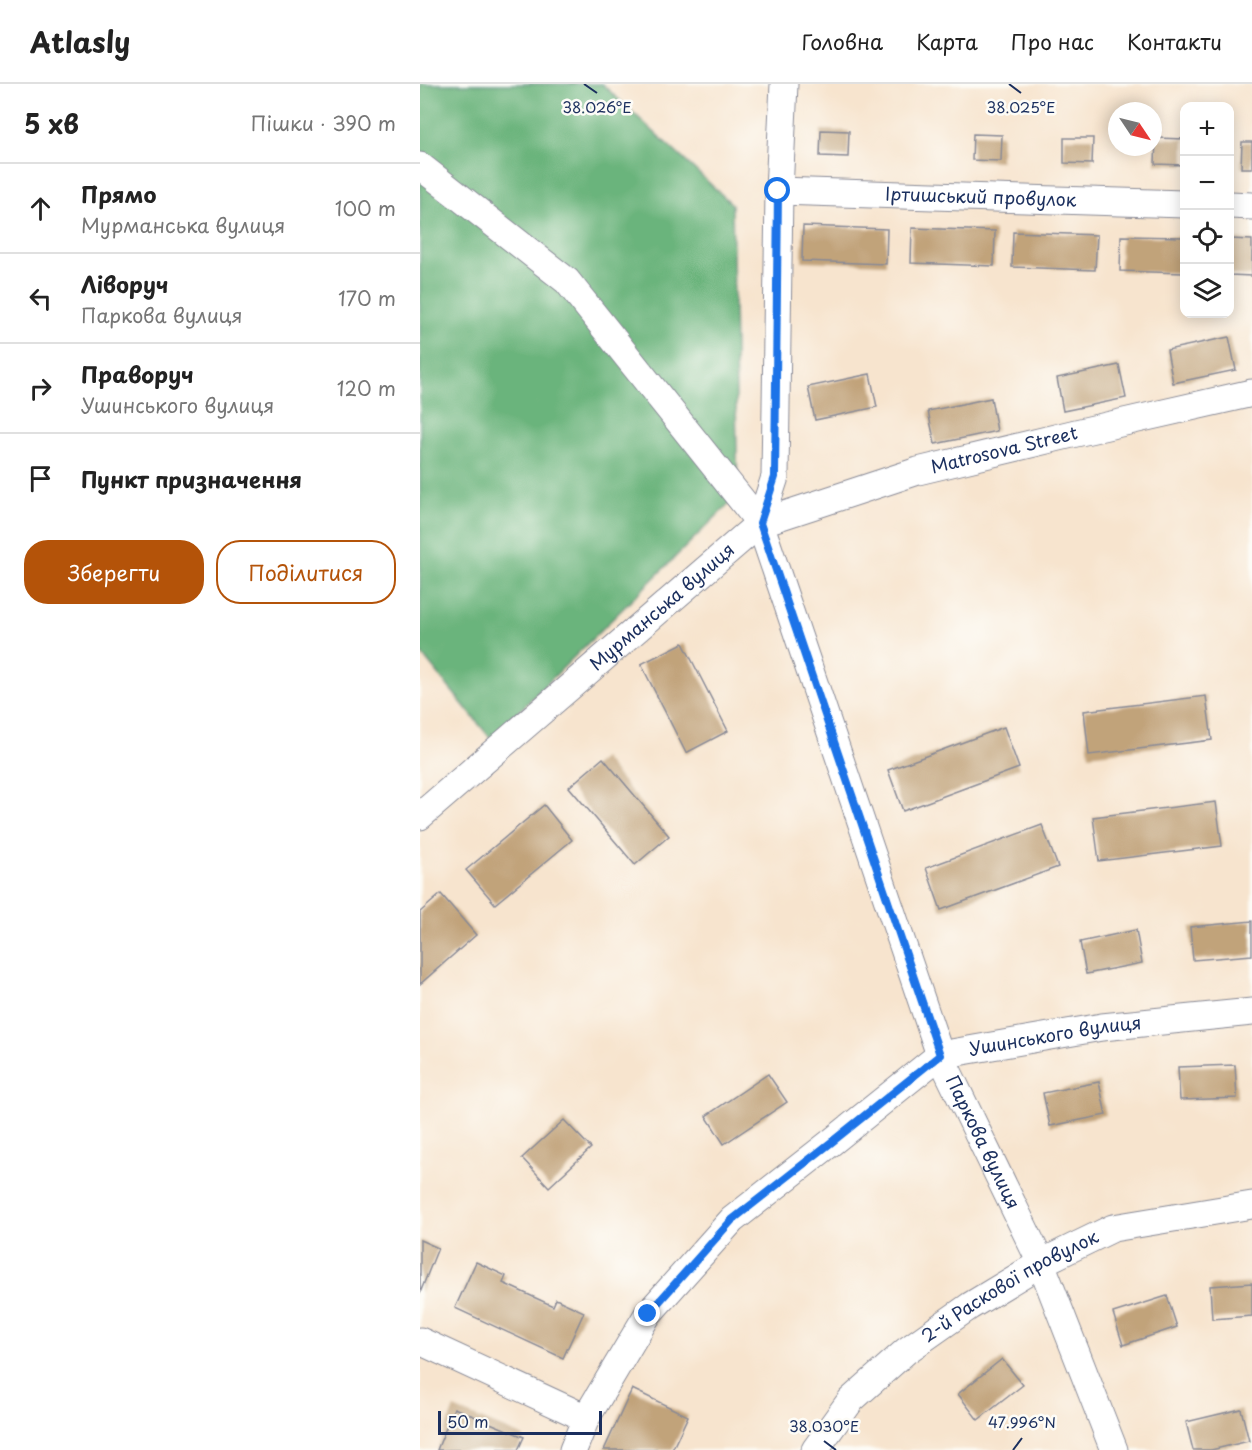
<!DOCTYPE html>
<html lang="uk">
<meta charset="utf-8">
<style>
:root{--surface:#fff;--page:#f2f2f2;--text:#222;--muted:#767676;--line:#e0e0e0;--accent:#b45309}
body{margin:0;font-family:"Playpen Sans",sans-serif;background:var(--page);color:var(--text)}
.controls{position:absolute;right:18px;top:18px;display:grid;overflow:hidden;border-radius:12px;box-shadow:0 3px 15px #0003}
.controls button{width:54px;height:54px;display:grid;place-items:center;padding:0;border:0;border-bottom:2px solid var(--line);background:var(--surface);color:var(--text);font:30px sans-serif}
.compass{position:absolute;left:688px;top:18px;width:54px;height:54px;border-radius:50%;background:var(--surface);box-shadow:0 3px 15px #0003;rotate:125deg}
.scale{position:absolute;left:18px;bottom:15px;width:164px;box-sizing:border-box;padding-left:6px;border:3px solid #1b2f5e;border-top:0;font-size:16px;line-height:21px;white-space:nowrap;color:#1b2f5e;-webkit-text-stroke:4px #fdfcf7;paint-order:stroke}
.stop{position:absolute;width:18px;height:18px;margin:-14px;border:4px solid #1a73e8;border-radius:50%;background:#fff}
.stop.end{background:#1a73e8;border-color:#fff;box-shadow:0 2px 6px #0008}
.list{margin:0;padding:0;list-style:none}
h2{display:flex;justify-content:space-between;align-items:center;height:78px;margin:0;padding:0 24px;font-size:26px}
h2 small{font-size:20px;font-weight:400;color:var(--muted)}
.list li{display:grid;grid-template-columns:39px 1fr auto;gap:18px;align-items:center;box-sizing:border-box;height:90px;padding:0 24px;border-top:2px solid var(--line)}
.list b{display:block;font-size:22px;white-space:nowrap}
.list p{margin:0;font-size:20px;white-space:nowrap;color:var(--muted)}
.list em{font-size:20px;font-style:normal;color:var(--muted)}
.actions{display:flex;gap:12px;padding:18px 24px}
.actions a{flex:1;padding:14px 0;border:2px solid var(--accent);border-radius:24px;text-align:center;font-size:21px;color:var(--accent)}
.actions .main{background:var(--accent);color:#fff}
.icon{flex:none;width:33px;height:33px;fill:none;stroke:currentColor;stroke-width:2;stroke-linecap:round;stroke-linejoin:round}
.map{position:relative;flex:none;width:832px;height:1366px;overflow:hidden}
header{display:flex;align-items:center;gap:36px;box-sizing:border-box;height:84px;padding:0 30px;background:var(--surface);border-bottom:2px solid var(--line)}
header strong{font-size:28px}
nav{display:flex;gap:33px;margin-inline-start:auto;font-size:21px}
main{display:flex}
aside{flex:1;background:var(--surface)}
.map>svg:first-child{display:block}
.forest{fill:#6bb47b;stroke:#43726c;stroke-width:1.5}
.building{fill:#c1a37a}
.lines{fill:none;stroke-linecap:round;stroke-linejoin:round}
.minor-casing{stroke:#898a96;stroke-width:29}
.minor{stroke:#fff;stroke-width:27}
.route{stroke:#1a73e8;stroke-width:8}
.ticks{fill:none;stroke:#1b2f5e;stroke-width:2}
.labels{text-anchor:middle;stroke-width:5;stroke-linejoin:round;paint-order:stroke}
.street-label{font-size:18px;fill:#1b2f5e;stroke:#fdfcf7}
.ticks-label{font-size:15px;text-anchor:middle;fill:#1b2f5e;stroke:#fdfcf7;stroke-width:5;stroke-linejoin:round;paint-order:stroke}
</style>
<header>
<strong>Atlasly</strong>
<nav><a>Головна</a><a>Карта</a><a>Про нас</a><a>Контакти</a></nav>
</header>
<main>
<aside>
<h2>5 хв<small>Пішки · 390 m</small></h2>
<ul class="list">
<li><svg class="icon" aria-label="ahead" viewBox="0 0 24 24"><path d="M12 20V5M6 11l6-6 6 6"/></svg><div><b>Прямо</b><p>Мурманська вулиця</p></div><em>100 m</em></li>
<li><svg class="icon" aria-label="left" viewBox="0 0 24 24"><path d="M17 20v-9H6M10 6l-5 5 5 5"/></svg><div><b>Ліворуч</b><p>Паркова вулиця</p></div><em>170 m</em></li>
<li><svg class="icon" aria-label="right" viewBox="0 0 24 24"><path d="M7 20v-9h11M14 6l5 5-5 5"/></svg><div><b>Праворуч</b><p>Ушинського вулиця</p></div><em>120 m</em></li>
<li><svg class="icon" aria-label="arrive" viewBox="0 0 24 24"><path d="M6 21V4h12l-3 4 3 4H6"/></svg><div><b>Пункт призначення</b></div></li>
</ul>
<div class="actions"><a class="main">Зберегти</a><a>Поділитися</a></div>
</aside>
<div class="map">
<svg width="832" height="1366" viewBox="0 0 832 1366">
<rect width="100%" height="100%" fill="#fdfcf7"/>
<filter id="ink" filterUnits="userSpaceOnUse"><feTurbulence type="fractalNoise" baseFrequency=".0167" numOctaves="2"/><feDisplacementMap in="SourceGraphic" scale="12" xChannelSelector="R" yChannelSelector="G"/><feConvolveMatrix kernelMatrix="1 2 1 2 8 2 1 2 1" color-interpolation-filters="sRGB"/></filter>
<filter id="wash" filterUnits="userSpaceOnUse"><feTurbulence type="fractalNoise" baseFrequency=".008" numOctaves="4" result="noise"/><feDisplacementMap in="SourceGraphic" scale="24" xChannelSelector="R" yChannelSelector="G"/><feGaussianBlur stdDeviation="1.35" result="paint"/><feColorMatrix in="noise" values="0 0 0 0 0 0 0 0 0 0 0 0 0 0 0 0 0 1.4 0 .05"/><feComposite in="paint" operator="in"/></filter>
<g filter="url(#wash)">
<rect width="100%" height="100%" fill="#f7e4ce"/>
<polygon class="forest" points="0,0 182,0 312,120 318,411 71,655 0,568"/>
<g id="blocks">
<g class="building">
<polygon points="401,46 429,47 428,73 400,72"/>
<polygon points="553,50 582,51 581,77 552,76"/>
<polygon points="644,54 673,54 672,80 644,79"/>
<polygon points="736,54 764,55 764,81 735,80"/>
<polygon points="822,58 832,58 832,84 821,84"/>
<polygon points="383,142 467,145 466,180 382,177"/>
<polygon points="492,144 575,147 574,182 491,179"/>
<polygon points="593,148 677,151 675,186 592,183"/>
<polygon points="701,152 764,153 764,189 700,187"/>
<polygon points="810,155 832,156 832,192 810,191"/>
<polygon points="809,253 816,286 753,299 747,266"/>
<polygon points="699,281 706,314 643,327 637,294"/>
<polygon points="450,290 457,323 395,336 388,303"/>
<polygon points="571,314 577,347 515,360 508,327"/>
<polygon points="263,559 308,647 266,669 221,580"/>
<polygon points="786,612 792,656 669,671 664,627"/>
<polygon points="584,643 599,684 483,727 468,686"/>
<polygon points="183,674 249,752 215,781 149,703"/>
<polygon points="796,718 802,762 679,777 673,733"/>
<polygon points="124,721 152,756 75,820 46,786"/>
<polygon points="622,741 638,783 521,826 506,784"/>
<polygon points="21,810 56,851 0,900 0,828"/>
<polygon points="832,837 832,871 773,876 770,843"/>
<polygon points="716,846 722,879 666,890 660,858"/>
<polygon points="815,981 817,1014 760,1016 758,983"/>
<polygon points="348,990 367,1018 304,1060 286,1032"/>
<polygon points="679,998 686,1031 630,1042 623,1009"/>
<polygon points="144,1036 171,1064 129,1103 102,1074"/>
<polygon points="0,1156 18,1164 0,1209"/>
<polygon points="56,1178 86,1192 83,1199 133,1222 136,1215 164,1228 143,1274 35,1224"/>
<polygon points="832,1199 832,1232 792,1235 790,1202"/>
<polygon points="747,1212 757,1243 703,1261 693,1229"/>
<polygon points="582,1275 603,1301 558,1336 538,1310"/>
<polygon points="212,1305 268,1332 252,1366 184,1366"/>
<polygon points="34,1324 104,1353 98,1366 17,1366"/>
<polygon points="821,1325 829,1357 791,1366 773,1366 766,1338"/>
</g>
</g>
</g>
<g filter="url(#ink)">
<use href="#blocks" fill-opacity="0" stroke="#898a96" stroke-width="1.5"/>
<g class="lines">
<defs>
<g id="minor">
<path id="s1" d="M 0,82 L 147,197 L 340,439 L 520,971 L 621,1179 L 694,1366"/>
<path id="s2" d="M 359,107 L 764,120"/>
<polyline points="810,121 832,122"/>
<path id="s3" d="M 340,439 L 498,387 L 656,349 L 832,309"/>
<path id="s4" d="M 0,732 L 340,439 L 355,393 L 359,107 L 364,0"/>
<polyline points="0,1257 166,1334"/>
<path id="s5" d="M 153,1366 L 166,1334 L 228,1230 L 312,1136 L 413,1057 L 520,971 L 682,943 L 832,928"/>
<path id="s6" d="M 395,1366 L 431,1316 L 486,1267 L 550,1222 L 621,1179 L 693,1144 L 832,1121"/>
</g>
</defs>
<use href="#minor" class="minor-casing"/>
<use href="#minor" class="minor"/>
</g>
</g>
<g class="lines" filter="url(#ink)">
<polyline class="route" points="228,1230 312,1136 413,1057 520,971 340,439 355,393 358,107"/>
</g>
<path class="ticks" d="M 164,0 L 177,9M 589,0 L 601,9M 404,1357 L 416,1366M 593,1366 L 602,1354"/>
<g class="labels">
<g class="street-label">
<text dy="6" stroke="none"><textPath href="#s2" startOffset="202">Іртишський провулок</textPath></text>
<text dy="6" stroke="none"><textPath href="#s3" startOffset="255">Matrosova Street</textPath></text>
<text dy="6" stroke="none"><textPath href="#s4" startOffset="320">Мурманська вулиця</textPath></text>
<text dy="6" stroke="none"><textPath href="#s5" startOffset="664">Ушинського вулиця</textPath></text>
<text dy="6" stroke="none"><textPath href="#s1" startOffset="1155">Паркова вулиця</textPath></text>
<text dy="6" stroke="none"><textPath href="#s6" startOffset="258">2-й Раскової провулок</textPath></text>
</g>
</g>
<g class="ticks-label">
<text x="177" y="29">38.026°E</text>
<text x="601" y="29">38.025°E</text>
<text x="602" y="1344">47.996°N</text>
<text x="404" y="1348">38.030°E</text>
</g>
</svg>
<div class="controls">
<button>+</button>
<button>−</button>
<button><svg class="icon" aria-label="locate" viewBox="0 0 24 24"><circle cx="12" cy="12" r="6"/><path d="M12 2v4M12 18v4M2 12h4M18 12h4"/></svg></button>
<button><svg class="icon" aria-label="layers" viewBox="0 0 24 24"><path d="M12 4l9 5-9 5-9-5zM3 14l9 5 9-5"/></svg></button>
</div>
<svg class="compass" viewBox="-18 -18 36 36"><path d="M0-13l5 13h-10z" fill="#e53935"/><path d="M0 13l5-13h-10z" fill="#767676"/></svg>
<div class="scale">50 m</div>
<div class="stop" style="left:358px;top:107px"></div>
<div class="stop end" style="left:228px;top:1230px"></div>
</div>
</main>
